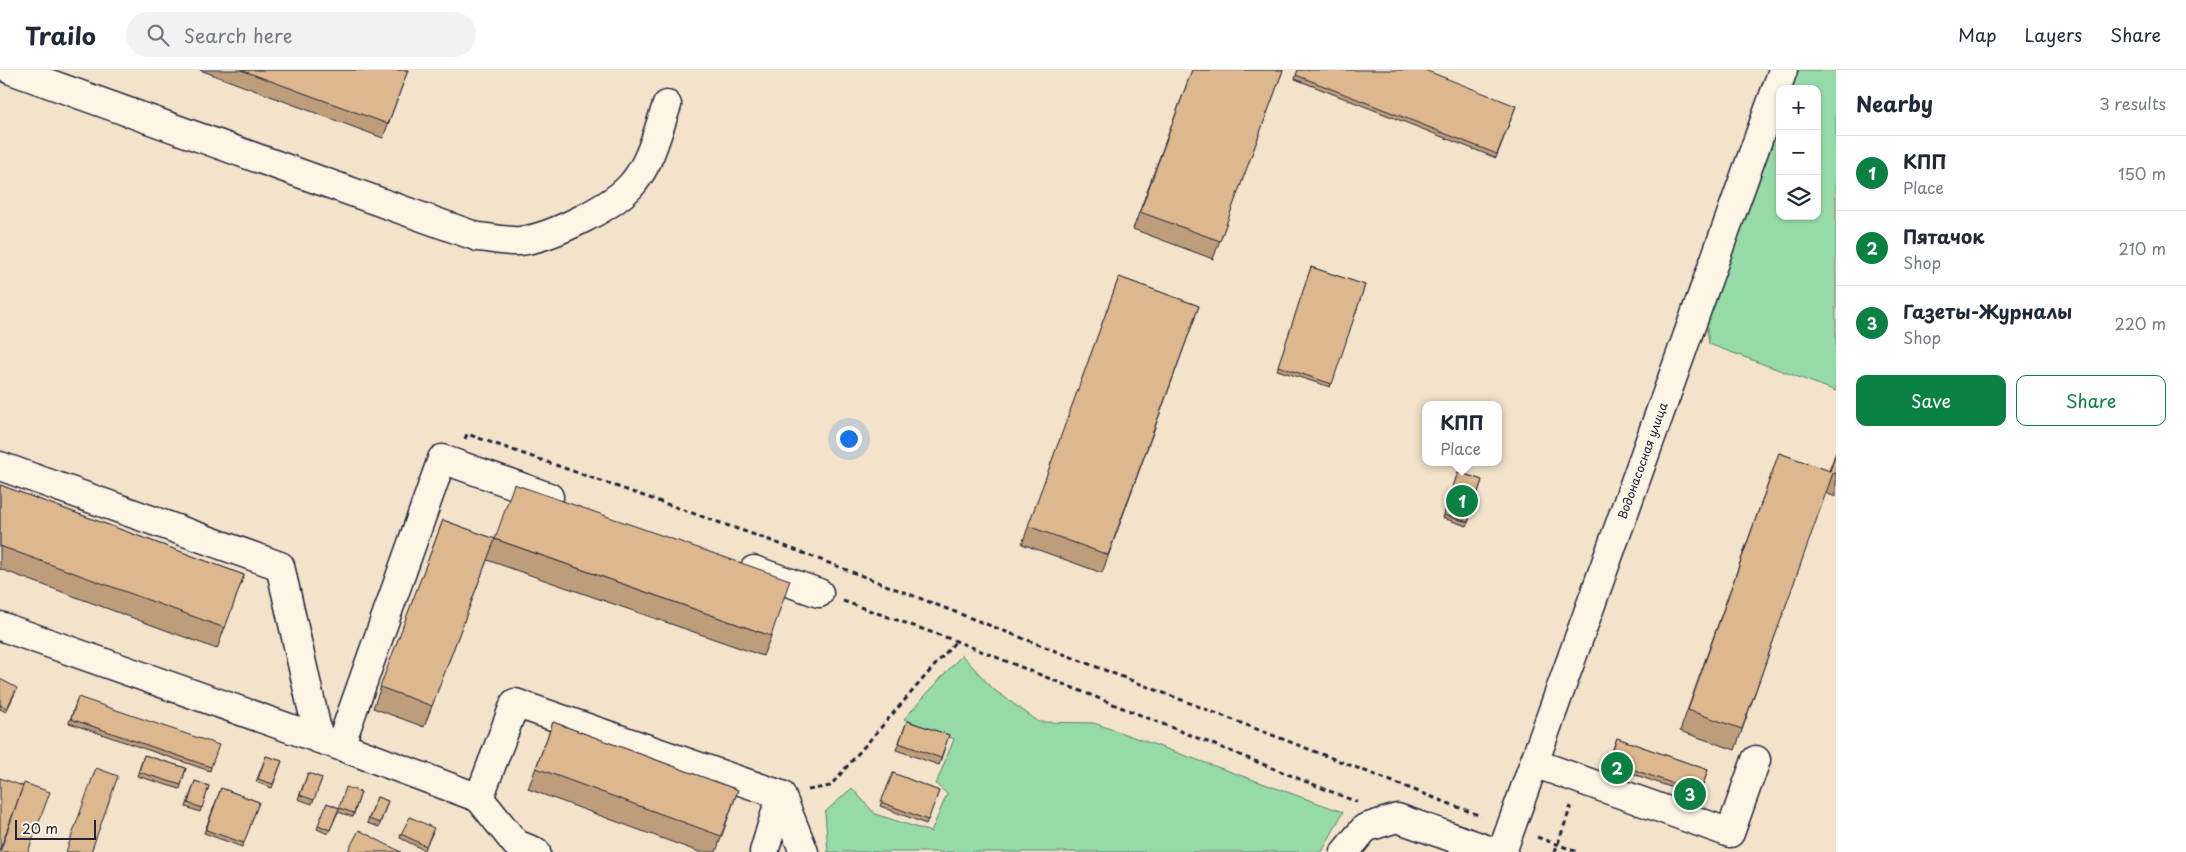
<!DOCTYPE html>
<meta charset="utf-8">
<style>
:root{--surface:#fff;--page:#f2f2f3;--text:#1f2937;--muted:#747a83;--line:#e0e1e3;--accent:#0b8043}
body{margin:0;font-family:"Playpen Sans",sans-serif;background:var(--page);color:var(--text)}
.controls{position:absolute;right:15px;top:15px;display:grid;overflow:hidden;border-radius:10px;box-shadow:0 1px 4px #0004}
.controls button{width:45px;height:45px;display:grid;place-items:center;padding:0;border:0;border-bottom:1px solid var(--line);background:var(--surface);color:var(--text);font:25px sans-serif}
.scale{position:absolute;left:15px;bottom:12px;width:81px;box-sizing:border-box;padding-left:5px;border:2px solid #22223b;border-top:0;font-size:14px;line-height:18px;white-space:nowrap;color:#22223b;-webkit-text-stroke:4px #fcf5e5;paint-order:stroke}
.you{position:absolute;left:848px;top:368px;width:18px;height:18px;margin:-12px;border:4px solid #fff;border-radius:50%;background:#1a73e8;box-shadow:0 0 0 8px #1a73e833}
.badge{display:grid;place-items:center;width:32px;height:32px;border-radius:50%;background:var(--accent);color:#fff;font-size:16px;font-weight:700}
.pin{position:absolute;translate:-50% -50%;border:2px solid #fff;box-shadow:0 1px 5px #0006}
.popup{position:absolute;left:1422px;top:331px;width:80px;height:65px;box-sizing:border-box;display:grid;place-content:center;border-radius:10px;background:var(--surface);filter:drop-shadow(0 1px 4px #0005);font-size:16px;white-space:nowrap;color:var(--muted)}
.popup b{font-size:19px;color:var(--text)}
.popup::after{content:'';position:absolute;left:50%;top:100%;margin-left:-10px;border:10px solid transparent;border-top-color:var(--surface)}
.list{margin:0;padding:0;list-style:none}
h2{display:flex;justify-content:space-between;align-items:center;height:65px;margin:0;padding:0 20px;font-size:21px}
h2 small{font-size:16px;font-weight:400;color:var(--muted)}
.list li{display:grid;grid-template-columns:32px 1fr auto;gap:15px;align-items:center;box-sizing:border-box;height:75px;padding:0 20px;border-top:1px solid var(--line)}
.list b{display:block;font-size:19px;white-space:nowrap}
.list p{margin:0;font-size:16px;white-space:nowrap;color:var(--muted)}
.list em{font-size:16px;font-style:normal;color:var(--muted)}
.actions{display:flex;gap:10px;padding:15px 20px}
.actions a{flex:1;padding:11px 0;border:1px solid var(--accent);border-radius:10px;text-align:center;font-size:18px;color:var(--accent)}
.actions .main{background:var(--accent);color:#fff}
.icon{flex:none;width:28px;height:28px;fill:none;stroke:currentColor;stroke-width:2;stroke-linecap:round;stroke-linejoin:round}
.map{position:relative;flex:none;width:1836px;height:782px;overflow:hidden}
header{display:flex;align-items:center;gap:30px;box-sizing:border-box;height:70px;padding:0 25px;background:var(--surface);border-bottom:1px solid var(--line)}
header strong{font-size:24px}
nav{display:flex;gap:28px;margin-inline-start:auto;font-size:18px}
.search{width:350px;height:45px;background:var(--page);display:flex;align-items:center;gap:12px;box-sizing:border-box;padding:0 18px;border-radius:28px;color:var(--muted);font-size:19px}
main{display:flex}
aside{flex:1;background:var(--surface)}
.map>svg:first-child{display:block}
.green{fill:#96dba7;stroke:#5c7e71}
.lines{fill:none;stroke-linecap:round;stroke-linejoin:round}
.minor-casing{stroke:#22223b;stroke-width:31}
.path{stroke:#22223b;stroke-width:3;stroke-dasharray:5 4;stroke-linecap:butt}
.minor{stroke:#fcf5e5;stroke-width:28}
.wall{fill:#be9e7a;stroke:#22223b}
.building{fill:#ddb88e;stroke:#22223b}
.labels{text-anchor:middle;stroke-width:4;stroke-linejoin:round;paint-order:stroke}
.street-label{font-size:12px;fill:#22223b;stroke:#fcf5e5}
</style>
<header>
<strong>Trailo</strong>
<div class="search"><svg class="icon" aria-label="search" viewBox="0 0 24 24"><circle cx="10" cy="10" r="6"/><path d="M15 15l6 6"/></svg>Search here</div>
<nav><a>Map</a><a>Layers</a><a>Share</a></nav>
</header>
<main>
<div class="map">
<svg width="1836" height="782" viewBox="0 0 1836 782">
<rect width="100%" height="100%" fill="#f3e3cb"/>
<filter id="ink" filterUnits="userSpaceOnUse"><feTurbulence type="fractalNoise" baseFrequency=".02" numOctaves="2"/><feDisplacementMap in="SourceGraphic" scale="10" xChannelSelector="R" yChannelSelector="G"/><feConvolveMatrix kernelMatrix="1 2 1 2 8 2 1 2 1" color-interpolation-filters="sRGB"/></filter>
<g filter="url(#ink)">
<g class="green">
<polygon points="1798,0 1836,0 1836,321 1709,274 1706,250 1780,50 1780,146 1817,146 1817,19 1791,19"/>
<polygon points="962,585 993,619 1039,652 1094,653 1343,742 1322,782 828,782 825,742 852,718 875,744 931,762 947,724 936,714 954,669 904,649"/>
</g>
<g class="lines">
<defs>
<g id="minor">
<path d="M 11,0 L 478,167 C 491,168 507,172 520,171 C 550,168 616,136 634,112 C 651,91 658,60 667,35"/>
<polyline points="0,396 280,496 319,669"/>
<polyline points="754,500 819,523"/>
<polyline points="0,556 340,676 442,389 549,427"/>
<polyline points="340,676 479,728 515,633 781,725 804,782"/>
<polyline points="1534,693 1730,763 1756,690"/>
<polyline points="479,728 516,774 536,782"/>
<polyline points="764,782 781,725"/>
<polyline points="1345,782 1365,758 1397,748 1494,782"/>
<polyline points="1502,782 1783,0"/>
</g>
</defs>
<use href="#minor" class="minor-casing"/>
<g class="path">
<polyline points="465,369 467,364 772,471 1481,746"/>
<polyline points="843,531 956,571 1357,732"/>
<polyline points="808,720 830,716 956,571"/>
<polyline points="1537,767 1578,782"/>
<polyline points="1555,782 1571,736"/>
</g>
<use href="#minor" class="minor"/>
</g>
<g class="wall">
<polygon points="200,0 408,0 383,68"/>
<polygon points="1192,0 1283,0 1213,189 1133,159"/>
<polygon points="1298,0 1516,36 1496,88 1295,9"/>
<polygon points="1311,197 1365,215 1330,317 1277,300"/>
<polygon points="1119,207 1199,236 1102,503 1022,474"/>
<polygon points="1836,382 1836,427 1825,423 1735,680 1680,661 1779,383 1829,401"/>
<polygon points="1458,402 1482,410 1467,456 1443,448"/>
<polygon points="0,415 244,505 217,579 0,499"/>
<polygon points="443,450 495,469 771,566 763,586 487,490 424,657 373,638"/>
<polygon points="0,609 16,621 6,642 0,639"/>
<polygon points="78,627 211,697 210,701 69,653"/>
<polygon points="907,651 949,665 939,695 896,680"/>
<polygon points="553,652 738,720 716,782 699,782 528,719"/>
<polygon points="1617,668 1708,700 1699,727 1607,695"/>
<polygon points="144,685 186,698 180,719 137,706"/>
<polygon points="266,686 282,691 272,718 256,712"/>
<polygon points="308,703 322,708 312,734 298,729"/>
<polygon points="893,703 939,721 926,754 880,736"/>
<polygon points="195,711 209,716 200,742 186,737"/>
<polygon points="221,718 259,732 242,777 204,763"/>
<polygon points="361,722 353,747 338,742 328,764 317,759 327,733 339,738"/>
<polygon points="377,727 388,731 379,757 367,753"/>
<polygon points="433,762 424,780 400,768 401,764"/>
</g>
<g class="building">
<polygon points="241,0 408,0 388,54"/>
<polygon points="1192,0 1283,0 1220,171 1140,142"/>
<polygon points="1298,0 1425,0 1516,36 1497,84 1296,5"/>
<polygon points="1311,197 1365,215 1332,314 1278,296"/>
<polygon points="1119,207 1199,236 1108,485 1028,456"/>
<polygon points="1779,383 1830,401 1836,383 1836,404 1833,403 1742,659 1688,640"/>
<polygon points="1458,402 1482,410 1468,452 1444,445"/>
<polygon points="514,414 790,510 771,566 495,469"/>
<polygon points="0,415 244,505 225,558 0,476"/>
<polygon points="443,450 495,469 432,636 380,617"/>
<polygon points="0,609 17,618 7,638 0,635"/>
<polygon points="78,627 219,675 211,697 71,649"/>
<polygon points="907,651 949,665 941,688 899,673"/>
<polygon points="553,652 738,720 721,766 536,698"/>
<polygon points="1617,668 1708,700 1700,723 1609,691"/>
<polygon points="144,685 186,698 181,715 139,702"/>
<polygon points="266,686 282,691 273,714 258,709"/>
<polygon points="96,698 118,706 91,782 66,782"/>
<polygon points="308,703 322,708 314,730 300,725"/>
<polygon points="893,703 939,721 928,750 881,732"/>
<polygon points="0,708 23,716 0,780"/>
<polygon points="195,711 209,716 202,738 188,733"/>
<polygon points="24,713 50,722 28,782 0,782"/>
<polygon points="346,717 361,722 354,743 339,738"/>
<polygon points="221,718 259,732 244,773 206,760"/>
<polygon points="377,727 388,731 380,753 369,749"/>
<polygon points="327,733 339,738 330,760 318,755"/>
<polygon points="410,747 434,758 426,776 401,764"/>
<polygon points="359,760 401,782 351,782 348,781"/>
</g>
</g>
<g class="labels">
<g class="street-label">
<text transform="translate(1643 391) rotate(-70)" y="4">Водонасосная улица</text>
</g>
</g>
</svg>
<div class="controls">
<button>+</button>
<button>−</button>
<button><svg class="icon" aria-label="layers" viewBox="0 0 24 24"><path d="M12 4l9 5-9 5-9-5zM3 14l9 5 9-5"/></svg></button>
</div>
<div class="scale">20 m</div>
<div class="you"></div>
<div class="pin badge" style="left:1462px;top:431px">1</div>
<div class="popup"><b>КПП</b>Place</div>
<div class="pin badge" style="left:1617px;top:698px">2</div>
<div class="pin badge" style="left:1690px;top:724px">3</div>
</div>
<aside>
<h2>Nearby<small>3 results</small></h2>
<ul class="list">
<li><span class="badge">1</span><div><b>КПП</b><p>Place</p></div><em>150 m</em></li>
<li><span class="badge">2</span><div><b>Пятачок</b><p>Shop</p></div><em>210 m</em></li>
<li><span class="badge">3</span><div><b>Газеты-Журналы</b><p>Shop</p></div><em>220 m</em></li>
</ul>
<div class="actions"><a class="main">Save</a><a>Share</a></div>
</aside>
</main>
